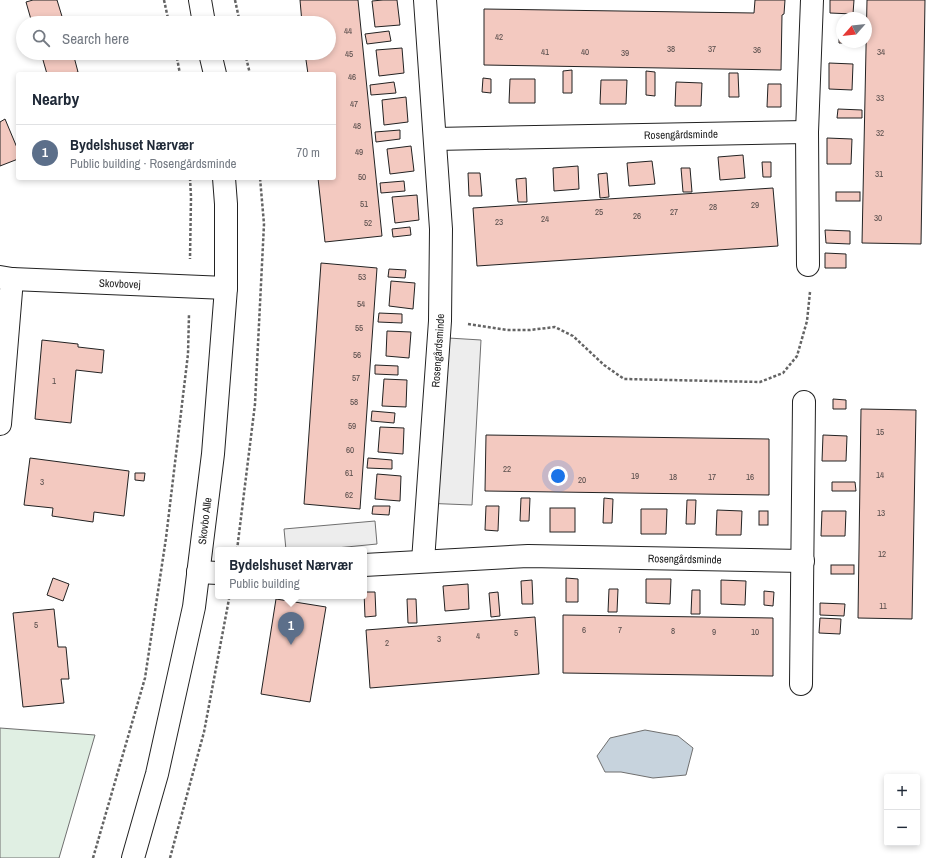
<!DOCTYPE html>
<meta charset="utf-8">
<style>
:root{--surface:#fff;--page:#f2f2f3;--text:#1f2937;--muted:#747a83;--line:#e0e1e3;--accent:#c62828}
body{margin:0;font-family:"Archivo Narrow",sans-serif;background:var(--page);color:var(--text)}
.controls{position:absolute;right:12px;bottom:12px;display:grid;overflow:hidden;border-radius:4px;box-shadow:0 2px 6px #0003}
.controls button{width:36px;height:36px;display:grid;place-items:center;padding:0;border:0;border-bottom:1px solid var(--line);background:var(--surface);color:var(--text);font:20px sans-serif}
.compass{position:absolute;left:836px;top:12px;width:36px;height:36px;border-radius:50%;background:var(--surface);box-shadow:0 2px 6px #0003;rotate:243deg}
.you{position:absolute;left:558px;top:476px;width:14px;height:14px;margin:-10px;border:3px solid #fff;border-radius:50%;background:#1a73e8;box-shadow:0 0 0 6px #1a73e833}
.badge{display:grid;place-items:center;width:26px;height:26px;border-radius:50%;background:var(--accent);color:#fff;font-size:13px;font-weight:700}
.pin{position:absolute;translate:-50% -33px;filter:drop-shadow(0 1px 2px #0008)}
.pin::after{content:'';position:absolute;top:21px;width:14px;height:12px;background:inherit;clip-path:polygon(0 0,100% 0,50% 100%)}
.popup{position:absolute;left:215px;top:547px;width:152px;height:52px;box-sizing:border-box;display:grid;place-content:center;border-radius:4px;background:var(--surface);filter:drop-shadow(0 1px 3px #0005);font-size:13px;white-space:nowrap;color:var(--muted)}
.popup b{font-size:15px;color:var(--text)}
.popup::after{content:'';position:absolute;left:50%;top:100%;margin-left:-8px;border:8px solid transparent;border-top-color:var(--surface)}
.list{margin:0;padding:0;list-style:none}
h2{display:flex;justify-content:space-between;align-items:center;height:52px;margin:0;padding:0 16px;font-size:17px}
h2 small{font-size:13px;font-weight:400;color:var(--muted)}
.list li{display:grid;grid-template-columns:26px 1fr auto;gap:12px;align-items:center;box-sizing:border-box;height:56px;padding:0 16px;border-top:1px solid var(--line)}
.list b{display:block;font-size:15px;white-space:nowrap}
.list p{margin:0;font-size:13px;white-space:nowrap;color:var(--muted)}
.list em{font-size:13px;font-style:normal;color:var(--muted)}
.icon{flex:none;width:22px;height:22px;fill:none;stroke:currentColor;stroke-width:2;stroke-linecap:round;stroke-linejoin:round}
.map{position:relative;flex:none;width:932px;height:858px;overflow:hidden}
.search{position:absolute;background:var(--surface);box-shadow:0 2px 6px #0003;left:16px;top:16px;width:320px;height:44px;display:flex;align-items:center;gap:10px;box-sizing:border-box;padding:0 14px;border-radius:22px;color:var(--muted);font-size:15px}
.panel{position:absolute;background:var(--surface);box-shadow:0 2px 6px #0003;left:16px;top:72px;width:320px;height:108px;border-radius:4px}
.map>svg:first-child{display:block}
.green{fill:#e0efe3;stroke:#6f6f6f}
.parking{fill:#ededed;stroke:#6f6f6f}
.water{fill:#c7d3dd;stroke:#6f6f6f}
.building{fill:#f3c9c0;stroke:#222}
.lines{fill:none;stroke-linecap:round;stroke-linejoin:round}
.minor-casing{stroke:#222;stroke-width:24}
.tertiary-casing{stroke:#222;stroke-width:24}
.path{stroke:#646464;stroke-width:2.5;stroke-dasharray:3 2;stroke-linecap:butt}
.minor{stroke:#fff;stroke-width:22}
.tertiary{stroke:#fff;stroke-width:22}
.labels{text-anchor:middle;stroke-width:3;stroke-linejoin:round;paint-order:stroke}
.number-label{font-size:9px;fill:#564c4a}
.street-label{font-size:11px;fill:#222;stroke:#fff}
</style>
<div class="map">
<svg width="932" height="858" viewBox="0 0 932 858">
<rect width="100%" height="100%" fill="#fff"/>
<polygon class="green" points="0,728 95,735 59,858 0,858"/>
<g class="parking">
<polygon points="432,337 481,340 472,505 422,503"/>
<polygon points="375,521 377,544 316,550 286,550 284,529"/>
</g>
<polygon class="water" points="645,730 678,736 693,748 686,775 653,778 621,772 605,772 597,756 610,738"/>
<g class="building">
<polygon points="33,0 57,0 64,23 32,23 26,2"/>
<polygon points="300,0 358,0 382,236 325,242 318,178 334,178 334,74 308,74 305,53 329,53 329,23 302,23"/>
<polygon points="383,0 397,0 400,25 375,27 372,1"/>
<polygon points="755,0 785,0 784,14 782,15 781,70 484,65 484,9 754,13"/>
<polygon points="830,0 854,0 853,14 830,13"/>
<polygon points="867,0 925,0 921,244 862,243"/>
<polygon points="389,31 391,41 367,44 365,34"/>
<polygon points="839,35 842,35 842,42 863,43 839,43"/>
<polygon points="402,48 404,73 379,76 376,50"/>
<polygon points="41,53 73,53 78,72 71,74 47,74"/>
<polygon points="829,63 853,64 852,90 829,89"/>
<polygon points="572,70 572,93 563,93 563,71"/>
<polygon points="646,71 655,72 655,96 646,95"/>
<polygon points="729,73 738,73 739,97 729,97"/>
<polygon points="483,78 491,79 491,93 482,92"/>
<polygon points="510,79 535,79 535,103 509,103"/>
<polygon points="601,80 627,80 626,104 600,104"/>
<polygon points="394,82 396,93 371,95 370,85"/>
<polygon points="676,82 702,83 701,106 675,106"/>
<polygon points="768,84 781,84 781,107 767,107"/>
<polygon points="406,97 408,122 384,125 382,100"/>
<polygon points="838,109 862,110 862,118 837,118"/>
<polygon points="5,119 18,150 18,159 0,166 0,122"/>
<polygon points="400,130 400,139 376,142 375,132"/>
<polygon points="827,138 852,139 851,164 827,164"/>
<polygon points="411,146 414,171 390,174 387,149"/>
<polygon points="743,155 745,178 720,180 718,157"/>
<polygon points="652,161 655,184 629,186 627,163"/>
<polygon points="762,162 771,162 771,177 763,177"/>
<polygon points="578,166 579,189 554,191 553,168"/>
<polygon points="681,168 690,168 692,192 683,192"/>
<polygon points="468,173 480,173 482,196 469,196"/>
<polygon points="607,173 609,197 600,198 598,174"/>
<polygon points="526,178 527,202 518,202 516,179"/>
<polygon points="404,181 405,191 381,193 380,183"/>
<polygon points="773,188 778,246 477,266 473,208"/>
<rect x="836" y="192" width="24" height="9"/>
<polygon points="417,195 419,220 395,223 392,197"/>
<polygon points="410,227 411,235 393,237 392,229"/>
<polygon points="825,230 850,231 850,244 826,243"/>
<polygon points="825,253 846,254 846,268 825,268"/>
<polygon points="321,263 377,268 360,509 304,504"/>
<polygon points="389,269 406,270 405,278 388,277"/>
<polygon points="391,281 415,283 413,309 389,306"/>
<polygon points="379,313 402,314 402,323 378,322"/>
<polygon points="387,331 411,332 409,358 386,356"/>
<polygon points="42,340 78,344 78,347 104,350 102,373 76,370 71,423 35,419"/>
<polygon points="375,365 398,366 398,375 375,374"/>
<polygon points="384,379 407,380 406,407 382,406"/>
<polygon points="833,399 846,400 846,409 833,409"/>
<polygon points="861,409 916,410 912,619 858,618"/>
<polygon points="372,411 395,413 394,423 371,421"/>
<polygon points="380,427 404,428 403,454 378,452"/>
<polygon points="486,435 769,439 769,495 485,491"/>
<polygon points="823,435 847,436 846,461 822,461"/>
<polygon points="30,458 129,471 124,516 94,512 93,522 52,516 53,508 24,505"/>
<polygon points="368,458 392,460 392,469 367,468"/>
<polygon points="135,473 145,473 144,481 135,480"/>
<polygon points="377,474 401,476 400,501 375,499"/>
<polygon points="832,482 855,482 856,491 832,491"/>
<polygon points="521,498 530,498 529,521 520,521"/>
<polygon points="604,498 613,499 612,523 603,523"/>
<polygon points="687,500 696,500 695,524 686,524"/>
<polygon points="373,506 390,506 389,515 372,514"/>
<polygon points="486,506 499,506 498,531 485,530"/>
<rect x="550" y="508" width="25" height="24"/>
<polygon points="641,509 667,509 666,534 641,534"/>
<polygon points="717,510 742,511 741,535 716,535"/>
<rect x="759" y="511" width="9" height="14"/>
<polygon points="822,511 846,511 845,536 821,536"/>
<rect x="831" y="565" width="23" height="9"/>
<polygon points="53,578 69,584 63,601 47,595"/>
<polygon points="566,578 578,579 578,602 566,602"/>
<polygon points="646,579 671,579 670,604 646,603"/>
<polygon points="532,580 533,604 522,604 521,581"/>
<polygon points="721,580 746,581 745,605 721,604"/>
<polygon points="468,584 469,609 445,611 443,586"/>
<polygon points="609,589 618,589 617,612 608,612"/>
<polygon points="692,590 700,590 700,614 691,614"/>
<polygon points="764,591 774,592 773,606 764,605"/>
<polygon points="364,592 375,592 376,616 365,617"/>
<polygon points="498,592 500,616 491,617 489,593"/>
<polygon points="276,599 326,607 310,702 261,694"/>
<polygon points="407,599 416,599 417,623 408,623"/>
<polygon points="820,603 845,604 844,616 820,615"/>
<polygon points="54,609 58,647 66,647 69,679 61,679 64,703 23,707 13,613"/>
<polygon points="563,615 773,618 773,676 563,673"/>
<polygon points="535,617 539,674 370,688 366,630"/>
<polygon points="820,618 841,619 840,634 819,633"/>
</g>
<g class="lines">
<defs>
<g id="minor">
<path id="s1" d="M 435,139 L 807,132"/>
<polyline points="808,265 807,132 812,0"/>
<path id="s2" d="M 0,277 L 12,279 L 226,288"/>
<polyline points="0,424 12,279"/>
<path id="s3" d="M 423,561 L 440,321 L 441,229 L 425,0"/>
<path id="s4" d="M 364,565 L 528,556 L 803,561"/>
<polyline points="198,572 218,573"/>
<polyline points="801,684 804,402"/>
</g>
<g id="tertiary">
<polyline points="200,0 204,23"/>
<polyline points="210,53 215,74"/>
<path id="s5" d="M 133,858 L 157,774 L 194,607 L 213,454 L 226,288 L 226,204 L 224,178"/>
</g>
</defs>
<use href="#minor" class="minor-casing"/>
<use href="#tertiary" class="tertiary-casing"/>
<g class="path">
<polyline points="164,0 169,23"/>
<polyline points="235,0 240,23"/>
<polyline points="176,53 180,74"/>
<polyline points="245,53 250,74"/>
<polyline points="190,178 191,197 190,259"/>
<polyline points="468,324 507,330 530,330 555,327 573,336 604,365 624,379 760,382 783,373 797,356 807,321 810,292"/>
<polyline points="237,550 255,404 264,224 260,178"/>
<polyline points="93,858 145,678 166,538 188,354 189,314"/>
<polyline points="170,858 204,732 229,599"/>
</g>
<use href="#minor" class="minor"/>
<use href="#tertiary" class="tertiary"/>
</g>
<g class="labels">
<g class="number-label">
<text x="348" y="34">44</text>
<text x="499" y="40">42</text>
<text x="671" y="52">38</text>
<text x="712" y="52">37</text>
<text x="757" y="53">36</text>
<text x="545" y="55">41</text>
<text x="585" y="55">40</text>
<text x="881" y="55">34</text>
<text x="625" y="56">39</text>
<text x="349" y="57">45</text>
<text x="352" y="80">46</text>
<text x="880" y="101">33</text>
<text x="354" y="107">47</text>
<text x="357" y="129">48</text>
<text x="880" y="136">32</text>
<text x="359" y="155">49</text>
<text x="879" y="177">31</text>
<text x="362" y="180">50</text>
<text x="364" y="207">51</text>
<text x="755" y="208">29</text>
<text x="713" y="210">28</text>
<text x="599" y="215">25</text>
<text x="674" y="215">27</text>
<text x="637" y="219">26</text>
<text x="878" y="221">30</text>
<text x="545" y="222">24</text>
<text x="499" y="225">23</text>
<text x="368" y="226">52</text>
<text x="362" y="280">53</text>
<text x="361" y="307">54</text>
<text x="359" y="331">55</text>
<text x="357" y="358">56</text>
<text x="356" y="381">57</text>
<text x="54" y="384">1</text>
<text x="354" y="405">58</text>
<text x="352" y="429">59</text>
<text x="880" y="435">15</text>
<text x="350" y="453">60</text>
<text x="507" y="472">22</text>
<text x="349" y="476">61</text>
<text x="880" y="478">14</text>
<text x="635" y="479">19</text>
<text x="673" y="480">18</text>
<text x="712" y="480">17</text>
<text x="750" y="480">16</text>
<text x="582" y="483">20</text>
<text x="42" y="485">3</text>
<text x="349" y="498">62</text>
<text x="881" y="516">13</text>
<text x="882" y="557">12</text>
<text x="883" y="609">11</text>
<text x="36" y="628">5</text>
<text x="584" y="633">6</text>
<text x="620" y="633">7</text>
<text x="673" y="634">8</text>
<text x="714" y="635">9</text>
<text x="755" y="635">10</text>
<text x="516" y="636">5</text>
<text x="478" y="639">4</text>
<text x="439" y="642">3</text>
<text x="387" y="646">2</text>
</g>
<g class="street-label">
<text dy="4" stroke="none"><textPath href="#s1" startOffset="246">Rosengårdsminde</textPath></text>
<text dy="4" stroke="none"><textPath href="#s2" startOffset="120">Skovbovej</textPath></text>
<text dy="4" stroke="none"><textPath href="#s3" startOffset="211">Rosengårdsminde</textPath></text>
<text dy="4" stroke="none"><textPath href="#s5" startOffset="345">Skovbo Alle</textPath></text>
<text dy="4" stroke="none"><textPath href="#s4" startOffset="321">Rosengårdsminde</textPath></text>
</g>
</g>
</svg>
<div class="controls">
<button>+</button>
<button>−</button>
</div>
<svg class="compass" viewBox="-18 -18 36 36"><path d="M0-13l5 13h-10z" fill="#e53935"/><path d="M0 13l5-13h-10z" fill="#747a83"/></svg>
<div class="you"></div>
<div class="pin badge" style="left:291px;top:645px;background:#5c6f8a">1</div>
<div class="popup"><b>Bydelshuset Nærvær</b>Public building</div>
<div class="search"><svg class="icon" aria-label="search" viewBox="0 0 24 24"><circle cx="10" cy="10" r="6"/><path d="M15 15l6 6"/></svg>Search here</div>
<section class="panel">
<h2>Nearby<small></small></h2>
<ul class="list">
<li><span class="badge" style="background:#5c6f8a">1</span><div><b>Bydelshuset Nærvær</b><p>Public building · Rosengårdsminde</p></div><em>70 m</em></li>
</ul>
</section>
</div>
